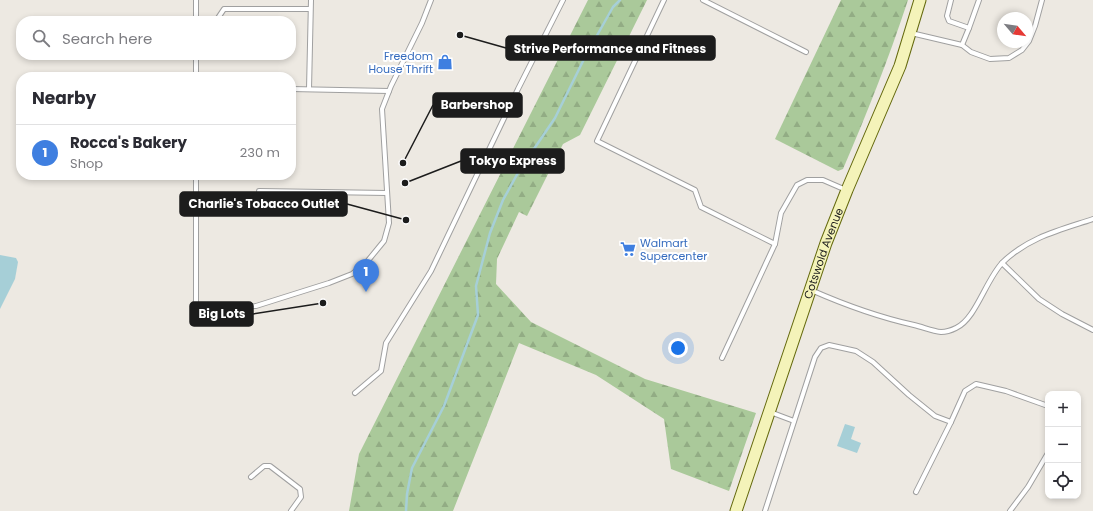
<!DOCTYPE html>
<meta charset="utf-8">
<style>
:root{--surface:#fff;--page:#f2f2f3;--text:#2b2b33;--muted:#7c7c81;--line:#e1e1e2;--accent:#b81019}
body{margin:0;font-family:Poppins,sans-serif;background:var(--page);color:var(--text)}
.controls{position:absolute;right:12px;bottom:12px;display:grid;overflow:hidden;border-radius:8px;box-shadow:0 2px 6px #0003}
.controls button{width:36px;height:36px;display:grid;place-items:center;padding:0;border:0;border-bottom:1px solid var(--line);background:var(--surface);color:var(--text);font:20px sans-serif}
.compass{position:absolute;left:997px;top:12px;width:36px;height:36px;border-radius:50%;background:var(--surface);box-shadow:0 2px 6px #0003;rotate:119deg}
.you{position:absolute;left:678px;top:348px;width:14px;height:14px;margin:-10px;border:3px solid #fff;border-radius:50%;background:#1a73e8;box-shadow:0 0 0 6px #1a73e833}
.badge{display:grid;place-items:center;width:26px;height:26px;border-radius:50%;background:var(--accent);color:#fff;font-size:13px;font-weight:700}
.pin{position:absolute;translate:-50% -33px;filter:drop-shadow(0 1px 2px #0008)}
.pin::after{content:'';position:absolute;top:21px;width:14px;height:12px;background:inherit;clip-path:polygon(0 0,100% 0,50% 100%)}
.list{margin:0;padding:0;list-style:none}
h2{display:flex;justify-content:space-between;align-items:center;height:52px;margin:0;padding:0 16px;font-size:17px}
h2 small{font-size:13px;font-weight:400;color:var(--muted)}
.list li{display:grid;grid-template-columns:26px 1fr auto;gap:12px;align-items:center;box-sizing:border-box;height:56px;padding:0 16px;border-top:1px solid var(--line)}
.list b{display:block;font-size:15px;white-space:nowrap}
.list p{margin:0;font-size:13px;white-space:nowrap;color:var(--muted)}
.list em{font-size:13px;font-style:normal;color:var(--muted)}
.icon{flex:none;width:22px;height:22px;fill:none;stroke:currentColor;stroke-width:2;stroke-linecap:round;stroke-linejoin:round}
.map{position:relative;flex:none;width:1093px;height:511px;overflow:hidden}
.search{position:absolute;background:var(--surface);box-shadow:0 2px 6px #0003;left:16px;top:16px;width:280px;height:44px;display:flex;align-items:center;gap:10px;box-sizing:border-box;padding:0 14px;border-radius:16px;color:var(--muted);font-size:15px}
.panel{position:absolute;background:var(--surface);box-shadow:0 2px 6px #0003;left:16px;top:72px;width:280px;height:108px;border-radius:16px}
.map>svg:first-child{display:block}
.forest{fill:url(#forest-firs)}
.water{fill:#a6cfd7}
.lines{fill:none;stroke-linecap:round;stroke-linejoin:round}
.stream{stroke:#a6cfd7;stroke-width:2.5}
.lane-casing{stroke:#a0a0a0;stroke-width:6}
.secondary-casing{stroke:#64690d;stroke-width:13}
.lane{stroke:#fff;stroke-width:4}
.secondary{stroke:#f4f3b9;stroke-width:11}
.labels{text-anchor:middle;stroke-width:4;stroke-linejoin:round;paint-order:stroke}
.shop-label{font-size:11px;fill:#366cbe;stroke:#fff;text-anchor:end}
.street-label{font-size:11px;fill:#1c1c1c;stroke:#fff}
.leader{fill:none;stroke:#1c1c1c;stroke-width:1.5}
.callout-dot{fill:#1c1c1c;stroke:#fff;stroke-width:1.5}
.callout{fill:#1c1c1c;stroke:#1c1c1c;stroke-width:1.5}
.callout-label{font-size:12px;text-anchor:middle;font-weight:bold;fill:#fff}
</style>
<div class="map">
<svg width="1093" height="511" viewBox="0 0 1093 511">
<defs>
<pattern id="forest-firs" width="22" height="20" patternUnits="userSpaceOnUse"><rect width="22" height="20" fill="#aac99a"/><path d="M5 1l3.5 6h-7zM16 11l3.5 6h-7z" fill="#92ac84"/></pattern>
</defs>
<rect width="100%" height="100%" fill="#ede9e2"/>
<g class="forest">
<polygon points="588,0 647,0 580,135 563,144 527,216 519,212 497,259 496,284 531,322 645,379 756,413 729,491 671,469 664,419 596,375 519,343 453,511 349,511 359,454"/>
<path d="M 841,0 L 908,0 C 889,58 867,113 843,169 L 838,171 L 775,139 Z"/>
</g>
<g class="water">
<polygon points="0,255 16,258 18,262 15,279 0,309"/>
<polygon points="845,424 855,427 851,439 861,443 857,453 837,446"/>
</g>
<g class="lines">
<polyline class="stream" points="406,511 407,494 412,468 444,406 478,315 476,286 490,233 503,200 519,171 555,118 586,55 613,7 620,0"/>
<defs>
<g id="lane">
<polyline points="664,0 597,141 695,190 701,207 775,244 781,213 797,185 807,180 823,180 846,190"/>
<polyline points="703,0 806,52"/>
<polyline points="951,0 947,16 949,21 969,28 962,45"/>
<polyline points="196,21 196,0"/>
<polyline points="216,21 224,9 310,9"/>
<polyline points="969,28 979,0"/>
<polyline points="911,33 962,45 971,52 990,59 1009,58 1022,50 1029,41 1035,26 1042,0"/>
<polyline points="196,77 196,55"/>
<polyline points="291,89 389,91"/>
<polyline points="309,89 311,0"/>
<polyline points="196,175 196,308 256,306 329,283 352,274 366,263 384,241 389,223 382,109 391,86 422,23 431,0"/>
<polyline points="259,191 387,193"/>
<polyline points="1002,263 1039,299 1062,314 1093,330"/>
<path d="M 811,290 C 845,305 878,317 914,325 C 923,327 932,331 941,332 C 945,332 952,330 956,328 C 976,319 986,279 1003,262 C 1029,237 1060,230 1093,219"/>
<polyline points="722,358 775,244"/>
<polyline points="355,393 381,371 386,343 431,271 518,89 563,0"/>
<polyline points="770,412 794,421"/>
<polyline points="251,477 264,466 270,466 300,489 301,497 291,511"/>
<polyline points="916,492 951,422"/>
<polyline points="765,511 815,357 821,348 829,345 856,351 873,362 909,395 935,416 951,422 965,391 976,384 1006,391 1048,406"/>
<polyline points="1010,511 1028,487 1048,453"/>
</g>
<g id="secondary">
<path id="s1" d="M 736,511 L 826,243 L 847,190 L 900,66 L 920,0"/>
</g>
</defs>
<use href="#lane" class="lane-casing"/>
<use href="#secondary" class="secondary-casing"/>
<use href="#lane" class="lane"/>
<use href="#secondary" class="secondary"/>
</g>
<defs>
<symbol id="shop-bare" viewBox="-9 -9 18 18"><path d="M-5-2.5h2.3a2.7 3.5 0 0 1 5.4 0H5L5.5 6h-11ZM-1.5-2.5h3a1.5 2.3 0 0 0-3 0Z" fill="#3f7fe0" stroke="#fff" stroke-width="2.5" paint-order="stroke"/></symbol>
<symbol id="supermarket-bare" viewBox="-9 -9 18 18"><path d="M-6-5.5h2.5l.6 2H6L4.5 2H-2.5L-4.4-4H-6ZM-1.5 3.2a1.3 1.3 0 1 0 .1 0ZM3 3.2a1.3 1.3 0 1 0 .1 0Z" fill="#3f7fe0" stroke="#fff" stroke-width="2.5" paint-order="stroke"/></symbol>
</defs>
<g fill-rule="evenodd">
<use href="#shop-bare" x="434" y="51" width="22" height="22"/>
<use href="#supermarket-bare" x="617" y="238" width="22" height="22"/>
</g>
<g class="labels">
<g class="shop-label">
<text x="433" y="60">Freedom<tspan x="433" dy="13">House Thrift</tspan></text>
<text x="640" y="247" text-anchor="start">Walmart<tspan x="640" dy="13">Supercenter</tspan></text>
</g>
<g class="street-label">
<text dy="4" stroke="none"><textPath href="#s1" startOffset="272">Cotswold Avenue</textPath></text>
</g>
</g>
<path class="leader" d="M460 35L506 48M403 163L433 105M405 183L461 161M406 220L347 204M323 303L253 314"/>
<g class="callout-dot">
<circle cx="460" cy="35" r="4"/>
<circle cx="403" cy="163" r="4"/>
<circle cx="405" cy="183" r="4"/>
<circle cx="406" cy="220" r="4"/>
<circle cx="323" cy="303" r="4"/>
</g>
<g class="callout">
<rect x="506" y="36" width="209" height="24" rx="4"/>
<rect x="433" y="93" width="89" height="24" rx="4"/>
<rect x="461" y="149" width="103" height="24" rx="4"/>
<rect x="180" y="192" width="167" height="24" rx="4"/>
<rect x="190" y="302" width="63" height="24" rx="4"/>
</g>
<g class="callout-label">
<text x="610" y="53">Strive Performance and Fitness</text>
<text x="477" y="109">Barbershop</text>
<text x="513" y="165">Tokyo Express</text>
<text x="264" y="208">Charlie's Tobacco Outlet</text>
<text x="222" y="318">Big Lots</text>
</g>
</svg>
<div class="controls">
<button>+</button>
<button>−</button>
<button><svg class="icon" aria-label="locate" viewBox="0 0 24 24"><circle cx="12" cy="12" r="6"/><path d="M12 2v4M12 18v4M2 12h4M18 12h4"/></svg></button>
</div>
<svg class="compass" viewBox="-18 -18 36 36"><path d="M0-13l5 13h-10z" fill="#e53935"/><path d="M0 13l5-13h-10z" fill="#7c7c81"/></svg>
<div class="you"></div>
<div class="pin badge" style="left:366px;top:292px;background:#3f7fe0">1</div>
<div class="search"><svg class="icon" aria-label="search" viewBox="0 0 24 24"><circle cx="10" cy="10" r="6"/><path d="M15 15l6 6"/></svg>Search here</div>
<section class="panel">
<h2>Nearby<small></small></h2>
<ul class="list">
<li><span class="badge" style="background:#3f7fe0">1</span><div><b>Rocca's Bakery</b><p>Shop</p></div><em>230 m</em></li>
</ul>
</section>
</div>
